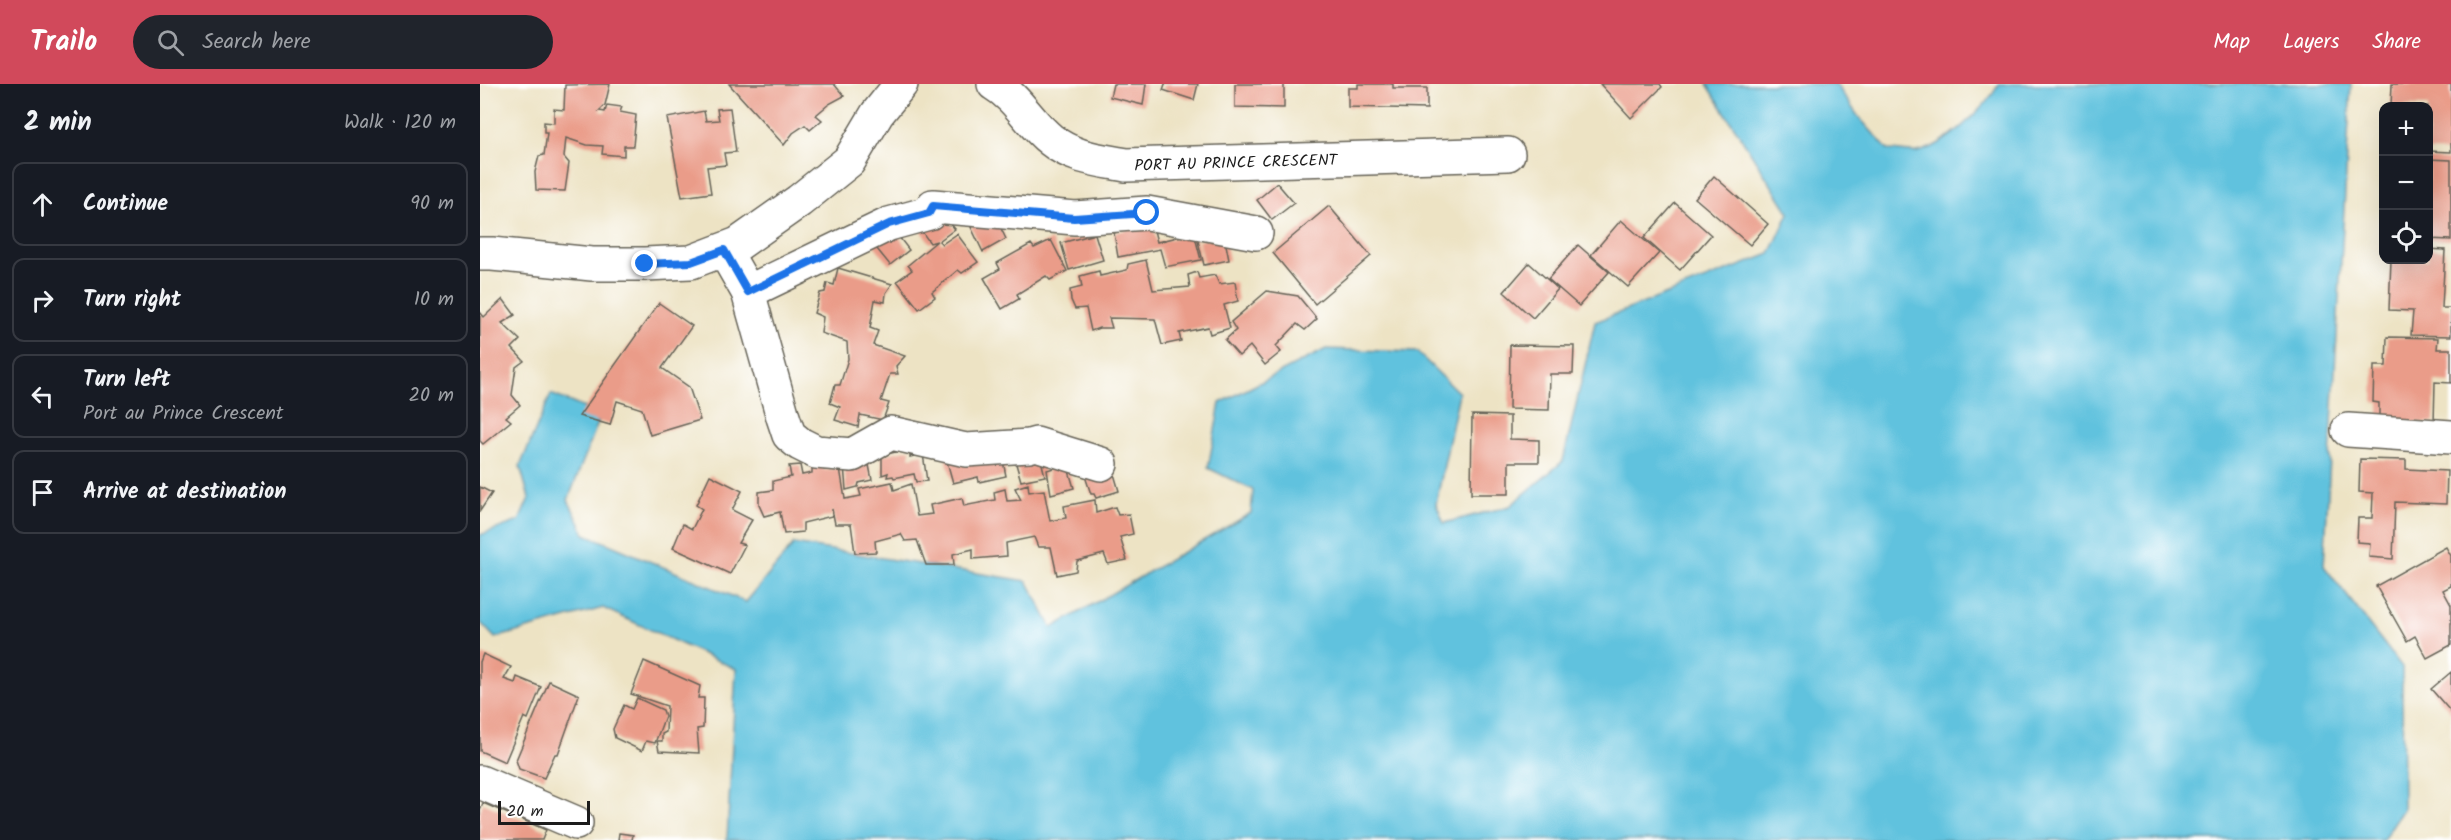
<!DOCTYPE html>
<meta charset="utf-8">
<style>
:root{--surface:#171b24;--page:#20242c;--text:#f1f3f6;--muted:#9ea1a6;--line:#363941;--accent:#d1495b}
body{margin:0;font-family:Kalam,sans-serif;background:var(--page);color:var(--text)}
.controls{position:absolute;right:18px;top:18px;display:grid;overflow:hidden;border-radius:12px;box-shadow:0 6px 24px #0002}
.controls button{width:54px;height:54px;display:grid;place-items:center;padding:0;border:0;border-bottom:2px solid var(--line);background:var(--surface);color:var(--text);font:30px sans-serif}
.scale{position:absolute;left:18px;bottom:15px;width:92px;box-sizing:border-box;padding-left:6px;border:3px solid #1c1c1c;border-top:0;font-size:16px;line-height:21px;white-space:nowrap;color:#1c1c1c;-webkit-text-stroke:4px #fff;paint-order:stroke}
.stop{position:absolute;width:18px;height:18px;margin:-14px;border:4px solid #1a73e8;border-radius:50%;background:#fff}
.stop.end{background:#1a73e8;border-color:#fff;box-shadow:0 2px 6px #0008}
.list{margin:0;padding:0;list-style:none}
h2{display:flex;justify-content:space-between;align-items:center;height:78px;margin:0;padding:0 24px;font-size:26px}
h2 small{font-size:20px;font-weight:400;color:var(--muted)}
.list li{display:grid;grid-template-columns:39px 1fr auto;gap:18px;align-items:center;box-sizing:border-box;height:84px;margin:0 12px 12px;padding:0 12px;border:2px solid var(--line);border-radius:12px}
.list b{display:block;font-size:22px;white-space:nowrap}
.list p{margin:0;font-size:20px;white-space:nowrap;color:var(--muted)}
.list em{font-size:20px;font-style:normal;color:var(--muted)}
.icon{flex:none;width:33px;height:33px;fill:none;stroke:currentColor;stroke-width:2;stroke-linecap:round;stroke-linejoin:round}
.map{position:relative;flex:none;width:1971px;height:756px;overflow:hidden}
header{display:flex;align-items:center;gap:36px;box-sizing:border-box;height:84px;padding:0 30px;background:var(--accent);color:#fff}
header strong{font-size:28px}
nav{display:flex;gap:33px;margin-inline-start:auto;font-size:21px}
.search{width:420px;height:54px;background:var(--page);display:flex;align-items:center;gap:15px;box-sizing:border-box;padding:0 21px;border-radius:33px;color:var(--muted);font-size:22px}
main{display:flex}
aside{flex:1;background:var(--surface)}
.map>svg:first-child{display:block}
.water{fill:#60c2de;stroke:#3e6f7d;stroke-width:1.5}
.building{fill:#ea9c89}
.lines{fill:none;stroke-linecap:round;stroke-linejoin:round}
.minor-casing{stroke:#656257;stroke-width:36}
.minor{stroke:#fff;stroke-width:33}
.route{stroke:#1a73e8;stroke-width:8}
.labels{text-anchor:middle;stroke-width:4.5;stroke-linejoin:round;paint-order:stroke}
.street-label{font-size:16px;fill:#1c1c1c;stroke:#fff}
</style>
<header>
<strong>Trailo</strong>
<div class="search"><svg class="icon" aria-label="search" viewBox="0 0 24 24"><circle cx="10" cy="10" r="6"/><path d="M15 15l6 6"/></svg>Search here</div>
<nav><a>Map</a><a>Layers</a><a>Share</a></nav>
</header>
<main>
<aside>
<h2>2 min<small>Walk · 120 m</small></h2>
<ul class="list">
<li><svg class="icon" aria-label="ahead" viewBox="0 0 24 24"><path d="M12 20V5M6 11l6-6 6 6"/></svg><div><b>Continue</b></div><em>90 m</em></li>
<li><svg class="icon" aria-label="right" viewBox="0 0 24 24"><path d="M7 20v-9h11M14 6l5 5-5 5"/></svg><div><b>Turn right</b></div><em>10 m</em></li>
<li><svg class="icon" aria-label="left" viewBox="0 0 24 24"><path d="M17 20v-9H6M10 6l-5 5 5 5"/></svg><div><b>Turn left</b><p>Port au Prince Crescent</p></div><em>20 m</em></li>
<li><svg class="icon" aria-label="arrive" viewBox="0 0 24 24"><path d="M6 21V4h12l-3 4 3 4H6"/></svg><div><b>Arrive at destination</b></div></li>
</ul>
</aside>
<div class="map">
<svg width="1971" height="756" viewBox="0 0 1971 756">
<rect width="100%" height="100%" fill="#fff"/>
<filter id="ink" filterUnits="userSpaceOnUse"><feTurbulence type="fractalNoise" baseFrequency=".0167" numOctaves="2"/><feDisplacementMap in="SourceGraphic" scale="12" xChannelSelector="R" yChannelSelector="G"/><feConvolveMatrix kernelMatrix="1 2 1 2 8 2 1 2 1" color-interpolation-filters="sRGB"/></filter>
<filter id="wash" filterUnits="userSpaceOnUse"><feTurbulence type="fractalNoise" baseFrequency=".008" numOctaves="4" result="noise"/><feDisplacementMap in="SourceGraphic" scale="24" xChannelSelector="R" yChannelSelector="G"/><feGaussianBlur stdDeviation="1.35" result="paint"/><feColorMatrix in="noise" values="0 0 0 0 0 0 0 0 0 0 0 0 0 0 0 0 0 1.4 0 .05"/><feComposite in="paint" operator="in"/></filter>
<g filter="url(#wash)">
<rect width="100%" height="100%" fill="#ede3c4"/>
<path class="water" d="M 1227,0 L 1356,0 L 1378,32 L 1408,66 C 1417,66 1428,69 1437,68 C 1464,64 1506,23 1519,0 L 1871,0 L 1844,482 L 1922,583 L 1923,725 L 1903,756 L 247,756 L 256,585 L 123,524 L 15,554 L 0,538 L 0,451 L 39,437 L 49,414 L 40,382 L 71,310 L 121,331 L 88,416 L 105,450 L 266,518 L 314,460 L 547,497 L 572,544 L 771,429 L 773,406 L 728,384 L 740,319 L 846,265 L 937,268 L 979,309 L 956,420 L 964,439 L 1030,422 L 1083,377 L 1115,238 L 1290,170 L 1309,129 Z"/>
<g id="blocks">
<g class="building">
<polygon points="130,0 125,21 119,27 125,28 127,21 142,23 140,28 156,31 153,62 144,62 144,72 122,70 123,62 107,61 86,54 84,73 89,79 85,107 56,106 55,88 59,72 64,71 67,49 64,49 64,38 74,39 74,25 84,26 85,1"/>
<polygon points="249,0 354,0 364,12 349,20 336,31 342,36 330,46 325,41 313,49 304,61"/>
<polygon points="633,0 666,0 663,21 630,13"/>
<polygon points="685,0 718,0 714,16 683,6"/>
<polygon points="755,0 804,0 804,24 755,23"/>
<polygon points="878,0 913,0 913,4 947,4 947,25 868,23 868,4 878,4"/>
<polygon points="1120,0 1180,0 1182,3 1151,34"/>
<polygon points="1912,0 1971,0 1971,68 1948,67 1948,22 1911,22"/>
<polygon points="250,24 256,68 244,69 246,81 227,83 231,109 202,113 187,34 224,27 226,37 239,36 237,25"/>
<polygon points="1948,75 1971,76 1971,156 1948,155"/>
<polygon points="1234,92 1288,140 1270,161 1215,114"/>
<polygon points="797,99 814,119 792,136 777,116"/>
<polygon points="1195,119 1231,151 1200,186 1164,154"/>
<polygon points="849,122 891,172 835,220 793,169"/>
<polygon points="457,125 475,145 459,157 462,160 477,150 498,178 482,189 478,186 452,208 455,213 439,225 417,197 432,186 428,181 457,157 450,159 437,141"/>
<polygon points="514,130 526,155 503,168 491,143"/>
<polygon points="1141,136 1179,169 1148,203 1111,171"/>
<polygon points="672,139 677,158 714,149 721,176 685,183 680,165 638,173 634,149"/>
<polygon points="412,144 429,166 410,181 393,160"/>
<polygon points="615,150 623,176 589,186 581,159"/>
<polygon points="744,151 749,176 724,181 718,157"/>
<polygon points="571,156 587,187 570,196 566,192 537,210 539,215 522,225 504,194 520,185 517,179 551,160 554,164"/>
<polygon points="1098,161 1129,188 1099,222 1068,195"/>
<polygon points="1948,165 1965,166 1962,224 1971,224 1971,252 1931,251 1933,227 1909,226 1911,176 1948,176"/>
<polygon points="666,176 673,206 710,203 708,191 717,188 719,194 735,191 739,200 755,198 758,217 744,221 750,244 730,250 728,243 699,249 701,257 682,261 675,235 629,234 632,244 619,244 611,247 606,224 595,225 591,216 590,206 602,203 600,192 619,187 620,192 647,186 648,180"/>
<polygon points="1049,179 1078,205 1053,234 1024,208"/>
<polygon points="358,184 412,200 406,209 405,218 395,216 390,244 398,247 393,261 425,272 416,282 418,290 410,290 401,317 409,319 403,336 380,331 378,343 355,336 360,323 350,319 355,301 360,301 368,275 367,258 341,249 343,233 334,229 340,209 345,208 347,199 354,201"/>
<polygon points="787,207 818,212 837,235 825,246 817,240 796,262 801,268 785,281 770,262 759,272 745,256 756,246 751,238"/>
<polygon points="23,215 35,231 22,239 40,256 32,264 44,277 36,283 32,311 40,321 26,333 31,337 3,360 0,357 0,228 4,233"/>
<polygon points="179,219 212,242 182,284 209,303 220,336 170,351 162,325 137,317 130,341 99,332"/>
<polygon points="1907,253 1958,254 1957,265 1971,265 1971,299 1955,298 1954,339 1899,338 1899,319 1893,318 1894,282 1906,282"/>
<polygon points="1030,261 1094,262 1093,290 1070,290 1069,326 1029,325"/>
<polygon points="992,331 1030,332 1030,355 1059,356 1059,378 1029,378 1029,410 991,410"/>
<polygon points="430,365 430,373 443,370 447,397 436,398 434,390 414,394 413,392 407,393 408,389 402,391 402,371"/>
<polygon points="521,367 526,392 499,398 498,393 473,399 466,374"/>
<polygon points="559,368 565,392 541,397 534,373"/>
<polygon points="1880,375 1926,376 1926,385 1967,387 1966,420 1915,418 1913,475 1889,473 1890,459 1877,458 1878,434 1892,434 1893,409 1879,408"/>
<polygon points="388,376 392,396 379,399 378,403 366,406 364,381"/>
<polygon points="342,380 344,386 360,384 365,415 381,412 379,405 412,398 414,406 431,400 437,432 452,430 450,421 482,414 484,422 515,416 514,408 525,405 527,417 541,416 535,404 548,400 549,408 564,406 570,437 586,434 584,422 615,416 616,429 635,423 638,431 649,430 653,450 640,453 647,476 628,480 624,470 597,477 596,487 577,491 571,463 558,463 554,453 526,459 527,472 493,475 493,465 473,470 474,481 446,481 437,456 425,457 421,450 395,457 396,468 375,469 371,440 355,440 352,425 352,432 323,439 323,448 304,450 300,428 284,432 279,421 279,408 293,406 293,397 311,393 309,382 320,381 322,391 332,389 332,381"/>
<polygon points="587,380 594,404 571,410 567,386"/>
<polygon points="632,383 639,407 616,414 614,410 611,410 605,392"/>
<polygon points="230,391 262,407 252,426 272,436 258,459 265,461 250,490 193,464 203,440 212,445 222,425 216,421"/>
<polygon points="0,403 12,409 0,427"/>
<polygon points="1966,463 1971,472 1971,502 1963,506 1971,521 1971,561 1947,574 1935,552 1927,557 1896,502"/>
<polygon points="3,570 31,583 24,595 35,599 37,593 61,603 48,635 44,633 25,678 0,667 0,578"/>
<polygon points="164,577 220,602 218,614 224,614 223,644 217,645 219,669 179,667 177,657 182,657 182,650 186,648 187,622 151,610"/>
<polygon points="1971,588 1971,628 1951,605"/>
<polygon points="69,597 99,611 78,670 75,670 64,694 39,685 36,676"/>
<polygon points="157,614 183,626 185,632 175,659 166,657 162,667 135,654 133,645 144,621 152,625"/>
<polygon points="3,719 66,746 62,756 0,756 0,727"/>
<polygon points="139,749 153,751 152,756 138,756"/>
</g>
</g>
</g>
<g filter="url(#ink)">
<use href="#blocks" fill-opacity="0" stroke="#656257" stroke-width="1.5"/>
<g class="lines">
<defs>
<g id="minor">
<path id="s1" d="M 514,0 C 538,14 550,40 571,56 C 593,74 620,76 646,81 L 1028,70"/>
<polyline points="244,166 268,208 303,333 309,351 320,360 336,368 372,371 411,349 486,366 549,362 556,360 621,380"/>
<polyline points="0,170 12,170 112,180 165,180 211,178 258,160 319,117 369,77 397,30 421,0"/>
<polyline points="268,208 409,140 449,129 453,122 595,134 667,129 776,149"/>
<polyline points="1868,346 1971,353"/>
<polyline points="0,698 96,739"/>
</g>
</defs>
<use href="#minor" class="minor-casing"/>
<use href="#minor" class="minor"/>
</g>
</g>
<g class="lines" filter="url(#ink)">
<polyline class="route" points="165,180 211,178 244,166 268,208 409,140 449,129 453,122 594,134 667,129"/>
</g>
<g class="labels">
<g class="street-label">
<text dy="6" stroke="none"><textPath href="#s1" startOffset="270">PORT AU PRINCE CRESCENT</textPath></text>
</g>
</g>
</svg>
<div class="controls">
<button>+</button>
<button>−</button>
<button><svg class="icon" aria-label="locate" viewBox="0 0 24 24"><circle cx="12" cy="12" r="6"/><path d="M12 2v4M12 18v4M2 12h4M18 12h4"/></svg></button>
</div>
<div class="scale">20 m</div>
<div class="stop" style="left:667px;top:129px"></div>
<div class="stop end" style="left:165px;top:180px"></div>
</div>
</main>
